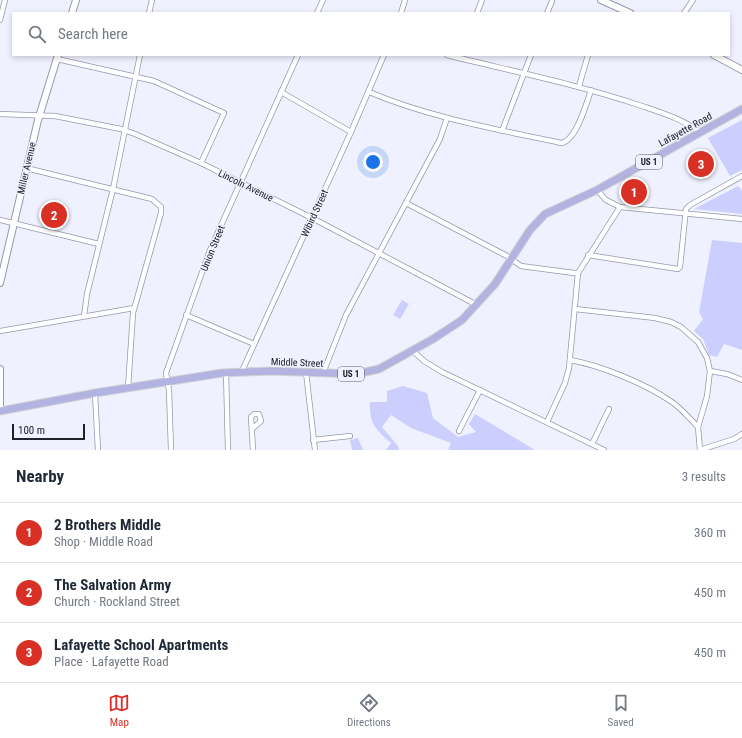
<!DOCTYPE html>
<meta charset="utf-8">
<style>
:root{--surface:#fff;--page:#f2f2f3;--text:#1f2937;--muted:#747a83;--line:#e0e1e3;--accent:#d93025}
body{margin:0;font-family:"Roboto Condensed",sans-serif;background:var(--page);color:var(--text)}
.scale{position:absolute;left:12px;bottom:10px;width:73px;box-sizing:border-box;padding-left:4px;border:2px solid #202129;border-top:0;font-size:11px;line-height:14px;white-space:nowrap;color:#202129;-webkit-text-stroke:3px #f0f1fe;paint-order:stroke}
.you{position:absolute;left:373px;top:162px;width:14px;height:14px;margin:-10px;border:3px solid #fff;border-radius:50%;background:#1a73e8;box-shadow:0 0 0 6px #1a73e833}
.badge{display:grid;place-items:center;width:26px;height:26px;border-radius:50%;background:var(--accent);color:#fff;font-size:13px;font-weight:700}
.pin{position:absolute;translate:-50% -50%;border:2px solid #fff;box-shadow:0 1px 4px #0006}
.list{margin:0;padding:0;list-style:none}
h2{display:flex;justify-content:space-between;align-items:center;height:52px;margin:0;padding:0 16px;font-size:17px}
h2 small{font-size:13px;font-weight:400;color:var(--muted)}
.list li{display:grid;grid-template-columns:26px 1fr auto;gap:12px;align-items:center;box-sizing:border-box;height:60px;padding:0 16px;border-top:1px solid var(--line)}
.list b{display:block;font-size:15px;white-space:nowrap}
.list p{margin:0;font-size:13px;white-space:nowrap;color:var(--muted)}
.list em{font-size:13px;font-style:normal;color:var(--muted)}
.icon{flex:none;width:22px;height:22px;fill:none;stroke:currentColor;stroke-width:2;stroke-linecap:round;stroke-linejoin:round}
.map{position:relative;flex:none;width:742px;height:450px;overflow:hidden}
.search{position:absolute;background:var(--surface);box-shadow:0 2px 6px #0003;left:12px;right:12px;top:12px;height:44px;display:flex;align-items:center;gap:10px;box-sizing:border-box;padding:0 14px;border-radius:0px;color:var(--muted);font-size:15px}
.sheet{height:232px;background:var(--surface)}
nav{display:flex;justify-content:space-around;align-items:center;box-sizing:border-box;height:56px;border-top:1px solid var(--line);background:var(--surface);font-size:11px;color:var(--muted)}
nav a{display:grid;justify-items:center;gap:2px}
nav .on{color:var(--accent)}
.map>svg:first-child{display:block}
.green{fill:#cccffe}
.lines{fill:none;stroke-linecap:round;stroke-linejoin:round}
.street-casing{stroke:#9697ac;stroke-width:6}
.secondary-casing{stroke:#9697ac;stroke-width:8}
.primary-casing{stroke:#d2d3d4;stroke-width:9}
.street{stroke:#fff;stroke-width:4.5}
.secondary{stroke:#fff;stroke-width:6}
.primary{stroke:#b3b3e1;stroke-width:7}
.labels{text-anchor:middle;stroke-width:3;stroke-linejoin:round;paint-order:stroke}
.shield{fill:#f0f1fe;stroke:#5e5f69;stroke-width:1}
.shield-label{font-size:9px;font-weight:bold;fill:#202129}
.street-label{font-size:10px;fill:#202129;stroke:#f0f1fe}
</style>
<div class="map">
<svg width="742" height="450" viewBox="0 0 742 450">
<rect width="100%" height="100%" fill="#f0f1fe"/>
<g class="green">
<polygon points="742,120 742,170 730,176 708,138"/>
<polygon points="738,186 742,191 742,214 694,209"/>
<polygon points="712,240 742,243 742,350 724,344 717,357 709,355 703,339 694,331 703,319 699,312"/>
<polygon points="402,300 409,304 400,319 393,315"/>
<path d="M 403,386 L 427,393 L 433,418 L 458,437 L 476,432 L 469,424 L 475,414 L 535,450 L 448,450 L 451,443 L 411,428 L 391,415 L 382,427 L 398,446 L 399,450 L 386,450 L 391,443 C 375,429 369,423 370,402 L 387,402 L 387,391 Z"/>
<polygon points="358,438 363,450 352,450 350,440"/>
</g>
<g class="lines">
<defs>
<g id="street">
<polyline points="149,13 152,0"/>
<polyline points="317,13 323,0"/>
<polyline points="401,13 405,0"/>
<polyline points="477,13 482,0"/>
<polyline points="547,13 552,1"/>
<polyline points="684,13 693,0"/>
<polyline points="0,20 5,0"/>
<path d="M 447,55 C 511,71 576,84 639,105 C 659,112 683,119 700,132"/>
<polyline points="57,59 154,81 224,113 201,163"/>
<polyline points="579,86 588,55"/>
<polyline points="281,92 351,132"/>
<path d="M 369,92 C 431,118 496,129 561,143 C 576,142 587,102 591,90"/>
<polyline points="0,114 55,116 121,129 135,134 201,163 316,220 477,305"/>
<polyline points="502,131 531,55"/>
<polyline points="26,168 152,199 161,207 161,213 133,313 128,388"/>
<polyline points="597,190 606,200 620,207 742,219"/>
<polyline points="406,203 507,256 521,266 574,273 578,273 620,207"/>
<polyline points="0,220 99,244"/>
<polyline points="588,255 678,269 680,267 686,209 690,205 742,176"/>
<polyline points="575,309 655,318 671,322 681,327 698,342 707,358 710,371 707,396 698,427 700,450"/>
<polyline points="186,315 254,344"/>
<polyline points="84,316 87,294 113,189 140,55"/>
<polyline points="0,331 134,308"/>
<polyline points="413,351 424,361 442,372 604,450"/>
<path d="M 570,360 C 600,365 646,384 672,402 C 682,409 690,419 698,427"/>
<polyline points="242,371 351,132 384,55"/>
<polyline points="710,371 727,374 742,380"/>
<polyline points="226,372 228,450"/>
<polyline points="306,372 315,450"/>
<polyline points="323,373 346,315 440,139 447,118"/>
<polyline points="95,393 98,450"/>
<polyline points="547,422 565,383 569,368 578,273"/>
<polyline points="252,429 261,421 259,414 254,414 251,417 253,450"/>
<polyline points="459,431 480,390"/>
<polyline points="313,440 350,436"/>
<polyline points="592,444 609,409"/>
<polyline points="171,450 169,390 166,373 210,250 298,55"/>
<polyline points="700,450 734,439 742,434"/>
</g>
<g id="secondary">
<polyline points="601,0 630,13"/>
<polyline points="72,13 76,0"/>
<polyline points="714,55 742,70"/>
<polyline points="0,283 38,120 58,55"/>
<polyline points="0,369 0,407"/>
</g>
<polyline id="primary" points="0,411 95,393 222,373 271,371 356,374 379,369 433,339 462,320 495,284 530,230 545,214 597,190 742,109"/>
</defs>
<use href="#street" class="street-casing"/>
<use href="#secondary" class="secondary-casing"/>
<use href="#primary" class="primary-casing"/>
<use href="#street" class="street"/>
<use href="#secondary" class="secondary"/>
<use href="#primary" class="primary"/>
</g>
<g class="labels">
<g class="shield">
<rect x="636" y="155" width="26" height="14" rx="3"/>
<rect x="338" y="367" width="26" height="14" rx="3"/>
</g>
<g class="shield-label">
<text x="649" y="165">US 1</text>
<text x="351" y="377">US 1</text>
</g>
<g class="street-label">
<text transform="translate(685 129) rotate(-29)" y="4">Lafayette Road</text>
<text transform="translate(26 168) rotate(-77)" y="4">Miller Avenue</text>
<text transform="translate(246 185) rotate(26)" y="4">Lincoln Avenue</text>
<text transform="translate(314 213) rotate(-65)" y="4">Wibird Street</text>
<text transform="translate(212 248) rotate(-68)" y="4">Union Street</text>
<text transform="translate(297 362) rotate(2)" y="4">Middle Street</text>
</g>
</g>
</svg>
<div class="scale">100 m</div>
<div class="you"></div>
<div class="pin badge" style="left:634px;top:192px">1</div>
<div class="pin badge" style="left:54px;top:215px">2</div>
<div class="pin badge" style="left:701px;top:164px">3</div>
<div class="search"><svg class="icon" aria-label="search" viewBox="0 0 24 24"><circle cx="10" cy="10" r="6"/><path d="M15 15l6 6"/></svg>Search here</div>
</div>
<section class="sheet">
<h2>Nearby<small>3 results</small></h2>
<ul class="list">
<li><span class="badge">1</span><div><b>2 Brothers Middle</b><p>Shop · Middle Road</p></div><em>360 m</em></li>
<li><span class="badge">2</span><div><b>The Salvation Army</b><p>Church · Rockland Street</p></div><em>450 m</em></li>
<li><span class="badge">3</span><div><b>Lafayette School Apartments</b><p>Place · Lafayette Road</p></div><em>450 m</em></li>
</ul>
</section>
<nav>
<a class="on"><svg class="icon" aria-label="map" viewBox="0 0 24 24"><path d="M3 6l6-2 6 2 6-2v14l-6 2-6-2-6 2zM9 4v14M15 6v14"/></svg>Map</a>
<a><svg class="icon" aria-label="directions" viewBox="0 0 24 24"><path d="M12 3l9 9-9 9-9-9zM9 14v-3h6M13 9l2 2-2 2"/></svg>Directions</a>
<a><svg class="icon" aria-label="saved" viewBox="0 0 24 24"><path d="M7 4h10v16l-5-4-5 4z"/></svg>Saved</a>
</nav>
